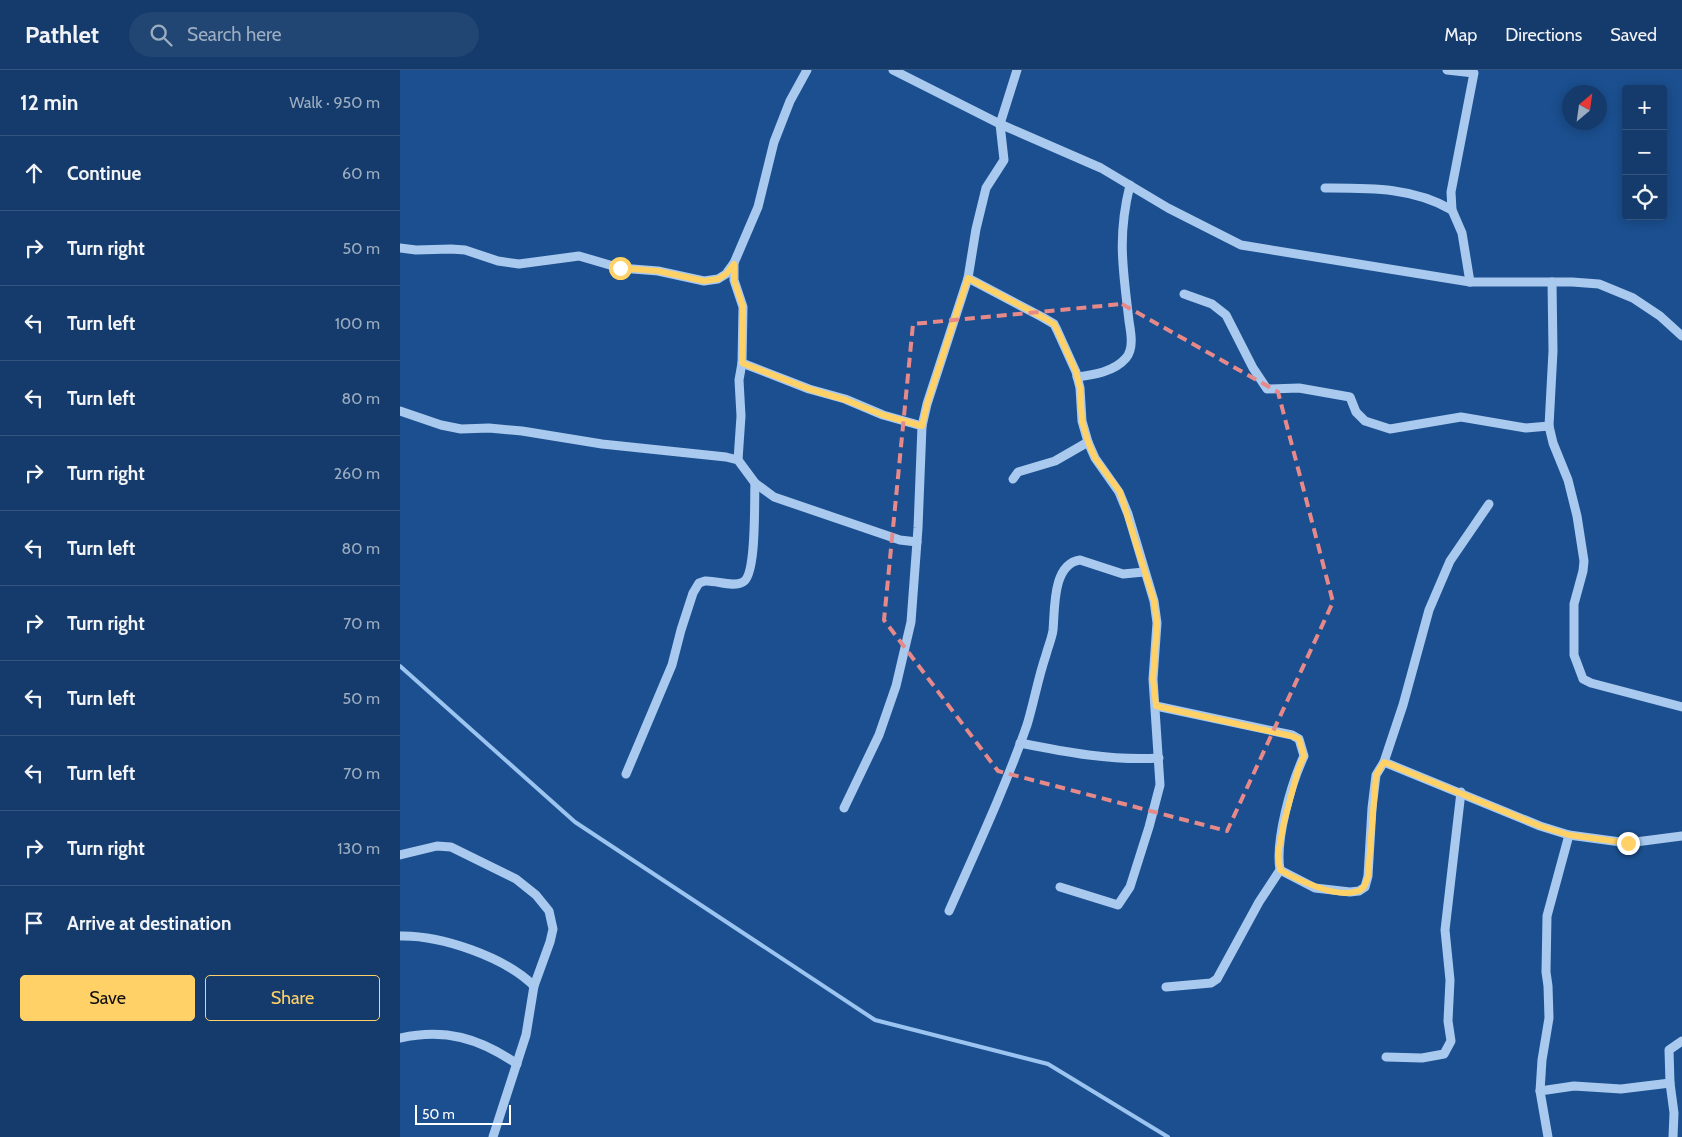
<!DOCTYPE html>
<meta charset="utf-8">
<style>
:root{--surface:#143b6b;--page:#214673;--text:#f1f3f6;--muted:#9dadc1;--line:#33557e;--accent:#ffd166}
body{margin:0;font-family:Cabin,sans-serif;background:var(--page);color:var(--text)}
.controls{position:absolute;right:15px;top:15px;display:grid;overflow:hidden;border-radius:5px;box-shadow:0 2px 12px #0003}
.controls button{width:45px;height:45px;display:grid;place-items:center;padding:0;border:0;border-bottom:1px solid var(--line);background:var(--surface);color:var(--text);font:25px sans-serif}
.compass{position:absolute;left:1162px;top:15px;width:45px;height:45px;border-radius:50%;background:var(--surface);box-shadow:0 2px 12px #0003;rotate:29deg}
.scale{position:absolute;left:15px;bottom:12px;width:96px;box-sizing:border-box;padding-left:5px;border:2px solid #fff;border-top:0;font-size:14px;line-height:18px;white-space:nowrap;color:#fff;-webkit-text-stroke:4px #1b4f8f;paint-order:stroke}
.stop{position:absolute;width:15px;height:15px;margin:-11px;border:4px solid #ffd166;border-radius:50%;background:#fff}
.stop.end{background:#ffd166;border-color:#fff;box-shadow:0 1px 5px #0008}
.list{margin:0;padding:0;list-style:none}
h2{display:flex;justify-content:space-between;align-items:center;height:65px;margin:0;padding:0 20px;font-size:21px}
h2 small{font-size:16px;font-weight:400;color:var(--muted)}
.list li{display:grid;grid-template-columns:32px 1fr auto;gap:15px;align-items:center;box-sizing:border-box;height:75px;padding:0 20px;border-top:1px solid var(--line)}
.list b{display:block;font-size:19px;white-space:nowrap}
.list em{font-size:16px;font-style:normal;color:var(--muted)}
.actions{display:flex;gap:10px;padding:15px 20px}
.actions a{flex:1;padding:11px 0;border:1px solid var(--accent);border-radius:5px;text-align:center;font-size:18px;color:var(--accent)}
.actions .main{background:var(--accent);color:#111}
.icon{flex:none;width:28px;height:28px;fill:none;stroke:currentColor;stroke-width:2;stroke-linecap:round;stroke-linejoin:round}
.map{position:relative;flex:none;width:1282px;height:1067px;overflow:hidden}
header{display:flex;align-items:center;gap:30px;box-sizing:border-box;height:70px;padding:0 25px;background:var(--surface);border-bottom:1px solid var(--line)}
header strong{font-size:24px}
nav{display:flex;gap:28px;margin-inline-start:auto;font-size:18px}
.search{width:350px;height:45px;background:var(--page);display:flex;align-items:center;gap:12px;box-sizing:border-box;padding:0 18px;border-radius:28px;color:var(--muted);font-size:19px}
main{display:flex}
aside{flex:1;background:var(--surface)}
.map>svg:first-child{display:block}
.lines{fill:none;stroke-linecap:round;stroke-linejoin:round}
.stream{stroke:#9cc4f0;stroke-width:4}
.minor{stroke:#a9c9ee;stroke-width:9}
.route{stroke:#ffd166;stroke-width:6}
.marked{fill:none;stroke:#e88989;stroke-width:4;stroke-dasharray:10 6;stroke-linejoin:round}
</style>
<header>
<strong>Pathlet</strong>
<div class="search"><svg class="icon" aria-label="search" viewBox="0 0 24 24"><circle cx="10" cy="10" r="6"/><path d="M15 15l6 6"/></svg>Search here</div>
<nav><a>Map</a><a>Directions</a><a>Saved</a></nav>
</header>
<main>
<aside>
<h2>12 min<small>Walk · 950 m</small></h2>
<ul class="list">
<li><svg class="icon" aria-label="ahead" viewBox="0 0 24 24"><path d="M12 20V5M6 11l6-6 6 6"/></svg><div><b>Continue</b></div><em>60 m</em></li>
<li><svg class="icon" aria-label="right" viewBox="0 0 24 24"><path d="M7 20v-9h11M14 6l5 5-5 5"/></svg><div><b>Turn right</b></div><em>50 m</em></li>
<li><svg class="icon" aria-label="left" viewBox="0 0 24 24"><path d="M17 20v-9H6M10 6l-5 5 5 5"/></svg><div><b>Turn left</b></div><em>100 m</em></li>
<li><svg class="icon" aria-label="left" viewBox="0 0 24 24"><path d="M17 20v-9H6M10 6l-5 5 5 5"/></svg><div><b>Turn left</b></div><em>80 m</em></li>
<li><svg class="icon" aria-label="right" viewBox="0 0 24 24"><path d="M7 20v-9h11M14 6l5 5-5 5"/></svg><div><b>Turn right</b></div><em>260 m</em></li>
<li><svg class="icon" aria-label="left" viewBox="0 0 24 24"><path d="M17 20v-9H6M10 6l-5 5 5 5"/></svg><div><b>Turn left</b></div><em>80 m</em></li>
<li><svg class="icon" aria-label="right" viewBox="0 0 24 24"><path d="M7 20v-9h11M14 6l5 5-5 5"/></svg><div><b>Turn right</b></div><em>70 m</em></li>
<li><svg class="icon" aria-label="left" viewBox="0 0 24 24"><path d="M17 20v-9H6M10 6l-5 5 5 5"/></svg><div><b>Turn left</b></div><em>50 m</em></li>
<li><svg class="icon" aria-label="left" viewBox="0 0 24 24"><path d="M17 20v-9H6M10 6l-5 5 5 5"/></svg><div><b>Turn left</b></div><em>70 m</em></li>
<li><svg class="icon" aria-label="right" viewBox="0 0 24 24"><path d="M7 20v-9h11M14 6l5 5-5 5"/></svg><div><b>Turn right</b></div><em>130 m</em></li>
<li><svg class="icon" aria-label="arrive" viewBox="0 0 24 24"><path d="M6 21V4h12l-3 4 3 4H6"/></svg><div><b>Arrive at destination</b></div></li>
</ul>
<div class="actions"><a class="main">Save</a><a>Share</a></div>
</aside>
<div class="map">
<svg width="1282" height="1067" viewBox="0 0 1282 1067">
<rect width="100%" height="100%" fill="#1b4f8f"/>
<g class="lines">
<polyline class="stream" points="0,596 175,752 475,950 648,994 768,1067"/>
<g class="minor">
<polyline points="493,0 600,54 701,98 768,138 841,175 1070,212 1172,212 1199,214 1233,228 1260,246 1282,266"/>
<polyline points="1047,0 1074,3 1051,122 1052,140 1062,163 1070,212"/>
<path d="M 925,118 C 969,118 1013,117 1052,140"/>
<polyline points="0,178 16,180 51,179 65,180 98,191 119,194 179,186 220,198 258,201 304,211 318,209 326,204 334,193 358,137 374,72 390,31 407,0"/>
<polyline points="334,193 334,210 343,237 342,293"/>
<polyline points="568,208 642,247 654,254 657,260 676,302 680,318 682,351 688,372 695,388 719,422 728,444 754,531 757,553 753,609 760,715 749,757 730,817 718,835 660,817"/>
<polyline points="1152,212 1153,281 1149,356 1153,373 1168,410 1177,446 1184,491 1183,501 1174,534 1174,585 1183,609 1191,613 1282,637"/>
<polyline points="784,224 812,234 826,245 853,298 867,319 899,318 950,327 956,342 965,351 990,359 1061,347 1126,358 1149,356"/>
<path d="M 677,307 C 693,305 714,302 726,288 C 734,279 731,263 729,251 C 723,199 717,167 730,115"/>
<polyline points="0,341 41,355 61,359 89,358 122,361 202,374 326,387 338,390 355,413 374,427 500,470 517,472"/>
<polyline points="338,390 341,346 339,310 342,293 409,319 445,329 483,345 522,356"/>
<polyline points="613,409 618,402 655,391 688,372"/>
<path d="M 756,636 L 892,665 L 899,669 L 904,686 C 891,714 875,770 880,800 L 859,832 L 817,909 L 811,913 L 766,917"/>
<path d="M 620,673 C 665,682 712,691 759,688"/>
<polyline points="984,692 1140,756 1169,765 1228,773 1282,766"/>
<path d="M 226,704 L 272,595 L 281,560 L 293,523 L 299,513 L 305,511 C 316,510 333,518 343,512 C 357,505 354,430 355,413"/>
<polyline points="444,738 479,665 496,616 511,552 518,458 522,356 527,334 568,208 576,159 586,118 604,90 600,54 617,0"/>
<polyline points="0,785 37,776 51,777 116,809 136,825 149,841 153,859 150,872 134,916 126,965 93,1067"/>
<polyline points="880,800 915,818 950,822 959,821 965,817 968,806 972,738 976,705 984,692 1003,635 1029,540 1050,491 1089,434"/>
<path d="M 549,841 C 576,780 605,718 627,655 C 634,632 638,608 646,585 C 648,577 652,568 653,560 C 655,540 652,494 680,490 L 723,504 L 744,502"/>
<path d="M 0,866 C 41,865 105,887 134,916"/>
<path d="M 0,968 C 45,958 79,968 117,994"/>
<polyline points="986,987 1022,988 1044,984 1051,971 1048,951 1050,910 1045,860 1061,722"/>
<polyline points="1270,1013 1274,1043 1273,1067"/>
<polyline points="1140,1021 1142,990 1149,948 1148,916 1146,902 1147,846 1169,765"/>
<polyline points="1148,1067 1140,1021 1174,1016 1221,1019 1270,1013 1269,980 1282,971"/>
</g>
</g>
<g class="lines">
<path class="route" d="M 220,198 L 258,201 L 304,211 L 318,209 L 326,204 L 334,194 L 334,210 L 343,237 L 342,293 L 409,319 L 446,330 L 483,345 L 522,356 L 527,334 L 568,208 L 642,247 L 654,254 L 657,260 L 676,302 L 680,318 L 682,351 L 688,372 L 695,388 L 720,422 L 754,531 L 757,553 L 753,609 L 756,636 L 892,666 L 899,669 L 904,686 L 898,700 L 884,752 L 878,784 L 880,800 C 898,810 937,829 958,821 C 965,819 966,812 968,806 L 976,705 L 984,692 L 1140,756 L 1169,765 L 1228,773"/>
</g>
<path class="marked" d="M 722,234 L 878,322 L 933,532 L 827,761 L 598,701 L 484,550 L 513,254 Z"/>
</svg>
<div class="controls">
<button>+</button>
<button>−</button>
<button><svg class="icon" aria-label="locate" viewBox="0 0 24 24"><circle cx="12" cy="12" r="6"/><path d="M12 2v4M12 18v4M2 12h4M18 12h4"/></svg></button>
</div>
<svg class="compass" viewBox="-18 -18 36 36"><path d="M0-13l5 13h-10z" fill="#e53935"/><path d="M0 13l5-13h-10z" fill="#9dadc1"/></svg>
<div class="scale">50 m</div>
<div class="stop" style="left:220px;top:198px"></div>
<div class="stop end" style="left:1228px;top:773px"></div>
</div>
</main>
